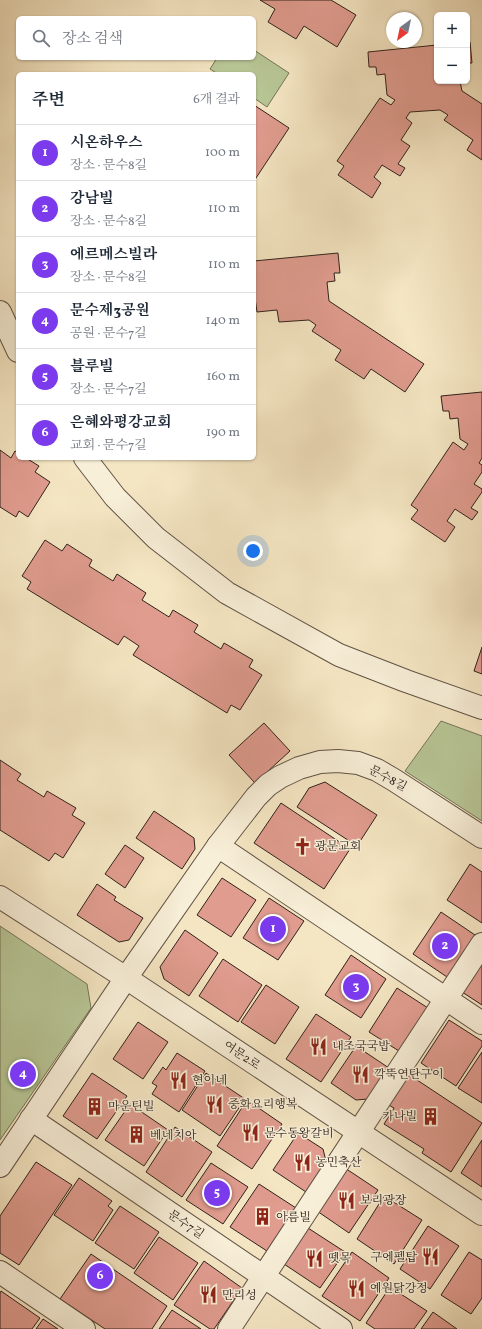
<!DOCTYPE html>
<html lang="ko">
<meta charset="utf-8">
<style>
:root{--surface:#fff;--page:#f6f6f7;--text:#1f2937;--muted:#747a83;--line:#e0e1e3;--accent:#7c3aed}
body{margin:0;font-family:Vollkorn,"Noto Serif KR",serif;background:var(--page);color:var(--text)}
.controls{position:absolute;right:12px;top:12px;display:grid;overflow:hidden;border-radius:6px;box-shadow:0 1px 3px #0004}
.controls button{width:36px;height:36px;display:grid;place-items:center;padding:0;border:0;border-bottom:1px solid var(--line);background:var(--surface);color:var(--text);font:20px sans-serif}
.compass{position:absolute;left:386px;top:12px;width:36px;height:36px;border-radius:50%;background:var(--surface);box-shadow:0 1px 3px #0004;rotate:213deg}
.you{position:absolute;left:253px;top:551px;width:14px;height:14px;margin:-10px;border:3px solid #fff;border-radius:50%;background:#1a73e8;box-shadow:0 0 0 6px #1a73e833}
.badge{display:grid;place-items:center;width:26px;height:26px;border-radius:50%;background:var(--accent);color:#fff;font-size:13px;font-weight:700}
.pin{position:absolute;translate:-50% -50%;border:2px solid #fff;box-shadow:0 1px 4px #0006}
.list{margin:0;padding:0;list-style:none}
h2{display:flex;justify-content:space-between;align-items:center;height:52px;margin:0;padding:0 16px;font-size:17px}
h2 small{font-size:13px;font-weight:400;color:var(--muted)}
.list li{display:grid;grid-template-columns:26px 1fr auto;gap:12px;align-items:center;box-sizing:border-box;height:56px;padding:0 16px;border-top:1px solid var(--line)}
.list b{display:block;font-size:15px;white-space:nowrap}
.list p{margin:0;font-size:13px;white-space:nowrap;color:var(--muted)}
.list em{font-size:13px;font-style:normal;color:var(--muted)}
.icon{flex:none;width:22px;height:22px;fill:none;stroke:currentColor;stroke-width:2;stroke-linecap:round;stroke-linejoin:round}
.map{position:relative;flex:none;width:482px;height:1329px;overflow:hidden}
.search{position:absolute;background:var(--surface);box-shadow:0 1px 3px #0004;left:16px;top:16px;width:240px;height:44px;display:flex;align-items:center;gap:10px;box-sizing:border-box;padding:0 14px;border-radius:6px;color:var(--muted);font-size:15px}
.panel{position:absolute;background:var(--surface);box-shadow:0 1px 3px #0004;left:16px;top:72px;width:240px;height:388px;border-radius:6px}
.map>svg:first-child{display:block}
.green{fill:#b8c696;stroke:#747459}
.building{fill:#e09c8f;stroke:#30221c}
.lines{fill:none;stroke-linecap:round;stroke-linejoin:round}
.street-casing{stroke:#615346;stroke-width:24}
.street{stroke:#f8efd8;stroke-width:22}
.labels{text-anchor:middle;stroke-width:3;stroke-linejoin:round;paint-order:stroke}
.street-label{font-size:12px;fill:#30221c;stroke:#f8efd8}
.poi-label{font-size:12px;fill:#30221c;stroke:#f8efd8;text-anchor:start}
</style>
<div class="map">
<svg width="482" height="1329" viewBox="0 0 482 1329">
<rect width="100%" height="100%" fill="#f5e6c3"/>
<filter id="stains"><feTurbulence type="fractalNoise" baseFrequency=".005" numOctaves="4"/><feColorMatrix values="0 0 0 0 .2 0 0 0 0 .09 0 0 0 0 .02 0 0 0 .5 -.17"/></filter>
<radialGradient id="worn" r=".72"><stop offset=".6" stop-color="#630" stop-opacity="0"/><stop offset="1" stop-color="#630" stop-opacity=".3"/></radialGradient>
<g class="green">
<polygon points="254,50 289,73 267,107 254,98 254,74 218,74 210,69 217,58 254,58"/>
<polygon points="441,721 482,736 482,821 405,771"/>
<polygon points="0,926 87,984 91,1008 0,1140"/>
</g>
<g class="building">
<polygon points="260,0 331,0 356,15 337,47 304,26 296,39 268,22 275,9"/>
<polygon points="470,42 472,63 467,63 467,43"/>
<polygon points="437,45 437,81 460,81 462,91 482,104 482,160 467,150 473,140 444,120 448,115 440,110 410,112 406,118 412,123 401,140 410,146 398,164 405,168 400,176 382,165 374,177 381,183 372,198 338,175 344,166 337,161 380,98 391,105 395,100 387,95 385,74 377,75 376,67 369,67 368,52"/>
<polygon points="254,105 289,128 254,181"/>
<polygon points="338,253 340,273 334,273 335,281 327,282 329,301 424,364 405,392 371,369 364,379 335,360 341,350 312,331 316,325 309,320 279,322 277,310 257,312 254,291 254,261"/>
<polygon points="482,392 482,458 479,463 482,465 482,472 474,484 482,489 482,492 471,508 478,512 472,520 455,509 447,521 455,527 445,542 411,519 418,510 411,505 453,442 464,450 468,444 460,439 458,418 450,419 449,411 443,411 441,396"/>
<polygon points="0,450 11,458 15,451 18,453 18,458 26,458 39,466 35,472 50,482 28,517 19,511 16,517 0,507"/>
<polygon points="45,540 62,551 67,544 92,560 89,566 113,581 117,574 146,593 142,600 169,617 173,610 198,625 194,632 221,649 224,643 253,660 249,667 262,675 240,710 231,705 227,713 133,655 139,646 124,636 118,645 27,589 31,582 22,576"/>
<polygon points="482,647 482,674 474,671"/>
<polygon points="264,723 290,751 255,783 229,755"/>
<polygon points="0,760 21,774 17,780 44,797 47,791 76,808 72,815 85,823 63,858 55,853 49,861 0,830"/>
<polygon points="325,782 377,815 357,846 297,807 309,788"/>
<polygon points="281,803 350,849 324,889 254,843"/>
<polygon points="154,811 194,838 195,849 182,869 136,838"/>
<polygon points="125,845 144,858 125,888 105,874"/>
<polygon points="470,864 482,872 482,923 447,900"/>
<polygon points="222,878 256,900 231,937 197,915"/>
<polygon points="97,884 116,897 114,900 143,918 129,940 119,942 77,915"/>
<polygon points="269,898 304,921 278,960 243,938"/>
<polygon points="441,912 478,937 450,979 413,954"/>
<polygon points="185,930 218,953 189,996 164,979 160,967"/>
<polygon points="351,955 386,979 361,1018 325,995"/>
<polygon points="223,959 262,985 238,1022 199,996"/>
<polygon points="482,962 482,1005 462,992"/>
<polygon points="266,985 299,1007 275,1044 241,1022"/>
<polygon points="397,988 428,1008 399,1051 369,1032"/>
<polygon points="316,1014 351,1037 321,1082 286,1059"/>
<polygon points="449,1020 482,1041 482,1046 456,1086 421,1063"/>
<polygon points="138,1022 168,1042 143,1079 113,1059"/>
<polygon points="356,1046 389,1068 368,1099 356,1100 331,1083"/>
<polygon points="482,1052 482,1103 458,1088"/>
<polygon points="177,1053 205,1071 179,1112 152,1094 157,1086 152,1083 163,1067 166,1070"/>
<polygon points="405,1072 482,1123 451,1172 422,1153 424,1149 384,1124 394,1108 385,1103"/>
<polygon points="92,1073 127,1096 97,1139 63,1116"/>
<polygon points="206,1073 245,1099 220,1136 182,1110"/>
<polygon points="247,1100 282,1124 252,1169 217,1146"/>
<polygon points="130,1104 168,1130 144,1166 105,1140"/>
<polygon points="175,1127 212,1152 182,1197 146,1172"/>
<polygon points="298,1133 323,1149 326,1161 306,1192 273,1170"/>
<polygon points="482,1140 482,1187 461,1173"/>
<polygon points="36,1162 72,1185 19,1265 0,1253 0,1216"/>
<polygon points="211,1163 248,1187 223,1224 186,1200"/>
<polygon points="345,1168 378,1190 349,1233 317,1211"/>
<polygon points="79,1178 112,1201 108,1206 113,1210 93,1241 54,1215"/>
<polygon points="259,1184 296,1208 267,1251 230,1227"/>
<polygon points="384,1196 422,1220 394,1264 357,1239"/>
<polygon points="120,1206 159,1232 134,1269 95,1243"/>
<polygon points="428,1226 459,1246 430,1289 400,1269"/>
<polygon points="308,1228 345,1252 320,1288 284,1264"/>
<polygon points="159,1237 198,1263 173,1300 134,1273"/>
<polygon points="352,1252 389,1278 360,1321 322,1296"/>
<polygon points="469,1252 482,1260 482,1298 471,1314 441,1295"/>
<polygon points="91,1254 167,1306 152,1329 105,1329 60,1299"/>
<polygon points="204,1261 242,1288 214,1329 210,1329 174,1305"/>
<polygon points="390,1287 427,1311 414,1329 375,1329 366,1323"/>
<polygon points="1,1291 40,1318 32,1329 0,1329 0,1293"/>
<polygon points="172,1310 201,1329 159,1329"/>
<polygon points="433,1312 457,1329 421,1329"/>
<polygon points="43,1319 58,1329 36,1329"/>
</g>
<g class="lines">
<defs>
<g id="street">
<polyline points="0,312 18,351"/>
<polyline points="85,458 115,497 156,538 227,593 339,655 406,681 482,708"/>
<polyline points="218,846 482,1023"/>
<polyline points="0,897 126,978 482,1214"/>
<polyline points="31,1119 341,1329"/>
<polyline points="0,1166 126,978 218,846 256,797 268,785 280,777 299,768 320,762 338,761 358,763 377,770 394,780 482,837"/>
<polyline points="0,1272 84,1329"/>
<polyline points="229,1329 482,944"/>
</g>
</defs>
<use href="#street" class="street-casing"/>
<use href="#street" class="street"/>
</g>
<defs>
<symbol id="church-bare" viewBox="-9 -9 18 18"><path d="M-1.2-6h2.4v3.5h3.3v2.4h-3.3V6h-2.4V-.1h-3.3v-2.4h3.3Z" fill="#8f2418" stroke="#f8efd8" stroke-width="2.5" paint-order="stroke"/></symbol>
<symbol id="restaurant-bare" viewBox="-9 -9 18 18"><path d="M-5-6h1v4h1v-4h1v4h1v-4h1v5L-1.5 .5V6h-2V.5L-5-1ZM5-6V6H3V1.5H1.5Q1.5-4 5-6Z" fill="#8f2418" stroke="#f8efd8" stroke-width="2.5" paint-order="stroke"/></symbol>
<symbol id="building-bare" viewBox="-9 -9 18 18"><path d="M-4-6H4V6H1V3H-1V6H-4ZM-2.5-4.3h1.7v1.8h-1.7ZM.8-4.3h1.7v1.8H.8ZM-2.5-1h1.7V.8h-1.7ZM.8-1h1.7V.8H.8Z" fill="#8f2418" stroke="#f8efd8" stroke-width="2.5" paint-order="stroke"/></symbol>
</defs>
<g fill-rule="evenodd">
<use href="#church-bare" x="290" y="834" width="25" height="25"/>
<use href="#restaurant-bare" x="306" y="1034" width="25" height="25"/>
<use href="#restaurant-bare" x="348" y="1062" width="25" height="25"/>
<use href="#restaurant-bare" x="166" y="1068" width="25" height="25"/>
<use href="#restaurant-bare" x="202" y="1092" width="25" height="25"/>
<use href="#building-bare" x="82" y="1094" width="25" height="25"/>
<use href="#building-bare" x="418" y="1104" width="25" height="25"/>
<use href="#restaurant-bare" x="238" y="1120" width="25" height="25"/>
<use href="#building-bare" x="124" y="1122" width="25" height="25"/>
<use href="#restaurant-bare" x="290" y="1150" width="25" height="25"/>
<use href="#restaurant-bare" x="334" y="1188" width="25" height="25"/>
<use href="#building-bare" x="250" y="1204" width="25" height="25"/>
<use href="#restaurant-bare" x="418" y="1244" width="25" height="25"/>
<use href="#restaurant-bare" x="302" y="1246" width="25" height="25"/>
<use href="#restaurant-bare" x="344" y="1276" width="25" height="25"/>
<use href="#restaurant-bare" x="196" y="1282" width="25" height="25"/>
</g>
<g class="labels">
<g class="street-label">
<text transform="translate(388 778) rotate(28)" y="4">문수8길</text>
<text transform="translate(242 1055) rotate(34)" y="4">여문2로</text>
<text transform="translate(186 1224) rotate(34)" y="4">문수7길</text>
</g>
<g class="poi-label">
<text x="315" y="850">광문교회</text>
<text x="332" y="1050">내조국국밥</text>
<text x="374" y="1078">깍뚝연탄구이</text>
<text x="192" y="1084">현이네</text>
<text x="228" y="1108">중화요리행복</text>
<text x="108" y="1110">마운틴빌</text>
<text x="417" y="1120" text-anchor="end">카나빌</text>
<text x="264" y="1137">문수동왕갈비</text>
<text x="150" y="1139">베네치아</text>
<text x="315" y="1166">농민축산</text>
<text x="360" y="1204">보리광장</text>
<text x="276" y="1221">아름빌</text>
<text x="417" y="1261" text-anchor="end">구에펠탑</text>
<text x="328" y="1262">뗏목</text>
<text x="370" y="1292">예원닭강정</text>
<text x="222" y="1299">만리성</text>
</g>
</g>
<rect width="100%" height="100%" filter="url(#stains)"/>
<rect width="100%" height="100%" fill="url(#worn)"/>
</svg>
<div class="controls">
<button>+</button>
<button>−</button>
</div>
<svg class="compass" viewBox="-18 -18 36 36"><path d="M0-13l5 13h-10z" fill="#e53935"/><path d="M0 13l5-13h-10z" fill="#747a83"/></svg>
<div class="you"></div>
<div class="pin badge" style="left:273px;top:929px">1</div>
<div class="pin badge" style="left:445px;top:946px">2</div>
<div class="pin badge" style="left:356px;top:987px">3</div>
<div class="pin badge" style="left:23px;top:1074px">4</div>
<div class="pin badge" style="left:217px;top:1193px">5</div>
<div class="pin badge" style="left:100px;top:1276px">6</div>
<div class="search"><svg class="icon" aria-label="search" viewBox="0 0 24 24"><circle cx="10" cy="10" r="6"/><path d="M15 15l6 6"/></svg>장소 검색</div>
<section class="panel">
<h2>주변<small>6개 결과</small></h2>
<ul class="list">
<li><span class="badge">1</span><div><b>시온하우스</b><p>장소 · 문수8길</p></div><em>100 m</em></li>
<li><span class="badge">2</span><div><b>강남빌</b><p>장소 · 문수8길</p></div><em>110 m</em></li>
<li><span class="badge">3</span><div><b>에르메스빌라</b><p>장소 · 문수8길</p></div><em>110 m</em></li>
<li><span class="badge">4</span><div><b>문수제3공원</b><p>공원 · 문수7길</p></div><em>140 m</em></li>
<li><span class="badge">5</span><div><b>블루빌</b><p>장소 · 문수7길</p></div><em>160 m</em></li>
<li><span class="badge">6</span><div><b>은혜와평강교회</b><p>교회 · 문수7길</p></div><em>190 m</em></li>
</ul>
</section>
</div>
